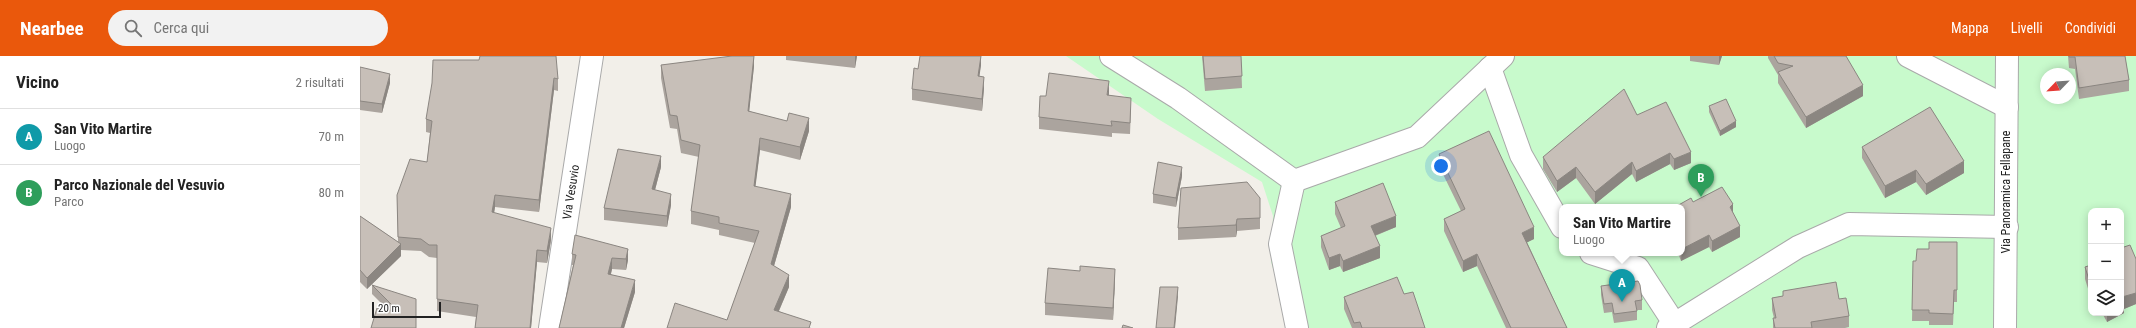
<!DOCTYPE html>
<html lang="it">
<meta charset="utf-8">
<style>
:root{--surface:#fff;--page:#f2f2f2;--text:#222;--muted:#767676;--line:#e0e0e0;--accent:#ea580c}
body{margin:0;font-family:"Roboto Condensed",sans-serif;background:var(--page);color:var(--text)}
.controls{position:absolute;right:12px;bottom:12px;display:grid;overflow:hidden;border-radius:8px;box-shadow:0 2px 10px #0003}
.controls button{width:36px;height:36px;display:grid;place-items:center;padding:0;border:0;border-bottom:1px solid var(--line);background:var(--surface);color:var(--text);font:20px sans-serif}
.compass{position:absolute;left:1680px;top:12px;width:36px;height:36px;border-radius:50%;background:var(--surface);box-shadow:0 2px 10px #0003;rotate:245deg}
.scale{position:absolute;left:12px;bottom:10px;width:69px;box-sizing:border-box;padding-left:4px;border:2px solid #222;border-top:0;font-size:11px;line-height:14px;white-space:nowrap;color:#222;-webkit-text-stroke:3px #fff;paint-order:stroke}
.you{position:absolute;left:1081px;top:110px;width:14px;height:14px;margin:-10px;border:3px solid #fff;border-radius:50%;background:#1a73e8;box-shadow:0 0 0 6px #1a73e833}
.badge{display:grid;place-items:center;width:26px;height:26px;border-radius:50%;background:var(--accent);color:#fff;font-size:13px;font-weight:700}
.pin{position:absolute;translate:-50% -33px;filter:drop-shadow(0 1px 2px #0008)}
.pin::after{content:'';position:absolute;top:21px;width:14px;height:12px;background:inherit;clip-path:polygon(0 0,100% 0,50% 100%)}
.popup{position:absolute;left:1199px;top:148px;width:126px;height:52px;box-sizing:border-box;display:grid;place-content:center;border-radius:8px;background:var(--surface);filter:drop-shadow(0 1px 3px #0005);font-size:13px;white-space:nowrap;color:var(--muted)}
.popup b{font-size:15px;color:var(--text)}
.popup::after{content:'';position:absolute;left:50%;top:100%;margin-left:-8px;border:8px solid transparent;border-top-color:var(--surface)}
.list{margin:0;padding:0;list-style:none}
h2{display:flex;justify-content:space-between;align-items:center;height:52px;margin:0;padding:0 16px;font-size:17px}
h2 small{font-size:13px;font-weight:400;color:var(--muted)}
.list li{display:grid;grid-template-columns:26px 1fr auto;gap:12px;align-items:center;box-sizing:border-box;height:56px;padding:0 16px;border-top:1px solid var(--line)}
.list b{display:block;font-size:15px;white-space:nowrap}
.list p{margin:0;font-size:13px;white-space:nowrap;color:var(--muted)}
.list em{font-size:13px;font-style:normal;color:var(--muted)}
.icon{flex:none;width:22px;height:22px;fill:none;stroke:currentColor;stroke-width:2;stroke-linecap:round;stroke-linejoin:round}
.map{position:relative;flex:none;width:1776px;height:272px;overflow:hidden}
header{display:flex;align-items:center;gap:24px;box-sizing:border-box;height:56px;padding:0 20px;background:var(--accent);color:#fff}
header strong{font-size:19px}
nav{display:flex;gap:22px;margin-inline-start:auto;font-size:14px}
.search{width:280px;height:36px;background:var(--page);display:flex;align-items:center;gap:10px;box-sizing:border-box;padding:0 14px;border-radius:22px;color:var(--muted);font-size:15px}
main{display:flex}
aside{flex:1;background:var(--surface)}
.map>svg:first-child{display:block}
.park{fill:#c8facc;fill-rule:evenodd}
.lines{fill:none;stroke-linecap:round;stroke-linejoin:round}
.minor-casing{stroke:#a9a9a9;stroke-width:24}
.minor{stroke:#fff;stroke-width:22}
.wall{fill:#aba49e}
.shaded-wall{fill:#8b8681}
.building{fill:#c7bfb8;stroke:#8b8681}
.labels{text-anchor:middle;stroke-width:4;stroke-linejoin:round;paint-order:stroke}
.street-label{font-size:12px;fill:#222;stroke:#fff}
</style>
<header>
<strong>Nearbee</strong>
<div class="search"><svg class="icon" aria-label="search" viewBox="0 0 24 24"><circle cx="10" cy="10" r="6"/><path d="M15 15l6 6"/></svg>Cerca qui</div>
<nav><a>Mappa</a><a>Livelli</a><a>Condividi</a></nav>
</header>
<main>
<aside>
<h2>Vicino<small>2 risultati</small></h2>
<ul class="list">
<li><span class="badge" style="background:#0f9aa8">A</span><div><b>San Vito Martire</b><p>Luogo</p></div><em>70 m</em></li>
<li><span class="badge" style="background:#2e9e5b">B</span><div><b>Parco Nazionale del Vesuvio</b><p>Parco</p></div><em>80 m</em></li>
</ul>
</aside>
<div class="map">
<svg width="1776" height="272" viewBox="0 0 1776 272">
<rect width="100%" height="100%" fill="#f2efe9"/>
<path class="park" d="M 706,0 L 1776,0 L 1776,272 L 932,272 L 911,206 L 913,160 L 902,126 L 798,63 ZM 1686,18 L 1710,18 L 1710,42 L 1686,42 ZM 1202,151 L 1322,151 L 1322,197 L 1202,197 ZM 1731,155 L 1761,155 L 1761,257 L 1731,257 Z"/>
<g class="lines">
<defs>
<g id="minor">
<polyline points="751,0 818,42 934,125 1057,81 1143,0"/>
<polyline points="1548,0 1647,51"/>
<polyline points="1130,12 1161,99 1202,171"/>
<polyline points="934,125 920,188 937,272"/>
<polyline points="1231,197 1278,212 1314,267"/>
<polyline points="190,272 232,0"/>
<polyline points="1308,272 1438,191 1489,168 1647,171"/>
<polyline points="1645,272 1647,0"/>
</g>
</defs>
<use href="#minor" class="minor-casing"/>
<use href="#minor" class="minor"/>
</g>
<g class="wall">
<polygon points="394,0 394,10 389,55 449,75 440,104 400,94 395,131 431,151 414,210 429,231 419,255 451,272 367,264 395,187 359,179 359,174 331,168 331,155 339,101 321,97 317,73 310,72 301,22 301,9"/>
<polygon points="426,0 497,0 495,12 426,4"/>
<polygon points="621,0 621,9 619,20 624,32 622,55 552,44 552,33 558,13"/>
<polygon points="842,0 881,0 882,32 845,35"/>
<polygon points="1330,0 1362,0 1359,9 1330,5"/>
<polygon points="1408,0 1486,0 1503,40 1446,72 1418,27 1418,19 1408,2"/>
<polygon points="1708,0 1765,0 1769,24 1769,35 1719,43 1715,13 1709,12"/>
<polygon points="119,4 198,23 198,35 194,34 179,156 135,151 134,157 191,184 187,207 177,206 171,272 115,272 116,261 77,255 77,202 69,201 61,195 41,194 41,200 7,233 0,226 0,160 38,186 37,139 67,106 70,77 66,76 66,63"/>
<polygon points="0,11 30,27 22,57 0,54"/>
<polygon points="749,37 749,39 771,53 770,78 752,77 752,81 679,73 679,61"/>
<polygon points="1349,50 1376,71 1360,80 1349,56"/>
<polygon points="1277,59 1331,107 1314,114 1310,108 1276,126 1272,118 1235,148 1216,122 1197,136 1183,113 1183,101"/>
<polygon points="1502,91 1604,117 1566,139 1556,126 1525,142 1502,102"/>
<polygon points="1079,98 1174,183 1167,186 1207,272 1146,272 1117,210 1103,216 1084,175 1084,163 1101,155 1079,110"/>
<polygon points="301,111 295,134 311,149 307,171 244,164 244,152"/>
<polygon points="822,120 816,151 793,147 793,138"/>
<polygon points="900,142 900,173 877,175 876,181 818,184 818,172"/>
<polygon points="975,146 1036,171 1015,180 1020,202 983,216 980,210 969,214 961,191 961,180 981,172 975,158"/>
<polygon points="1333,146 1373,157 1380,181 1352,196 1349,191 1321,205 1318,197 1322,197"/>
<polygon points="1597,186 1597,246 1594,246 1593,269 1569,269 1569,265 1552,265 1553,205 1556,205 1569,193"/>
<polygon points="268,193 268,204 266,214 252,213 251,218 275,236 264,272 199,272 213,209 212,209 212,198"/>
<polygon points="1776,203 1776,248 1764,253 1764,257 1747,266 1742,257 1761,257"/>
<polygon points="1731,209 1731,242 1725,223 1725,211"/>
<polygon points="755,224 753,264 685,259 685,247"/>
<polygon points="12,229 56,272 28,254 12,238"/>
<polygon points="1241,230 1282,244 1282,254 1277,254 1277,264 1254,267 1252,256 1244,257 1241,239"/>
<polygon points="1423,235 1479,243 1489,260 1489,271 1485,272 1413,272 1413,262 1414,262 1412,254 1412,242 1423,240"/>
<polygon points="1044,238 1065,272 992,272 984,253 984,241"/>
</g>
<g class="shaded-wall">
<polygon points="394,0 394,10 388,67 388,55"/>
<polygon points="495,0 497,0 495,12"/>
<polygon points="621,0 621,9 618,31 618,20"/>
<polygon points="1359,0 1362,0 1359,9"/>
<polygon points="30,18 30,27 22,57 22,48"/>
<polygon points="624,21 624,32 622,55 622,43"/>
<polygon points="194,22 194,34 179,156 179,144"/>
<polygon points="749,25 749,37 747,51 747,39"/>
<polygon points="1503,29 1503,40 1446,72 1446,61"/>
<polygon points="449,62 449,75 440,104 440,91"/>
<polygon points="1376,65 1376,71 1360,80 1360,75"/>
<polygon points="400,82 400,94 394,143 394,130"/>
<polygon points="1331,96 1331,107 1314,114 1314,103"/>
<polygon points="1310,97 1310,108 1276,126 1276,115"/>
<polygon points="301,100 301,111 292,145 292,133"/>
<polygon points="1604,105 1604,117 1566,139 1566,128"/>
<polygon points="1272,106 1272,118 1235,148 1235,136"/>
<polygon points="822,111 822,120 816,151 816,142"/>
<polygon points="1216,111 1216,122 1197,136 1197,125"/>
<polygon points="1556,114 1556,126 1525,142 1525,130"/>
<polygon points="311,138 311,149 307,171 307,160"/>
<polygon points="431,138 431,151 411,220 411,208"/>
<polygon points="135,139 135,151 132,169 132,156"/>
<polygon points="1373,148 1373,159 1370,151"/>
<polygon points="1036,160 1036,171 1011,181 1011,170"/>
<polygon points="877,163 877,175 876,181 876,169"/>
<polygon points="1380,170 1380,181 1352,196 1352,185"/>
<polygon points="1174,171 1174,183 1162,189 1162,177"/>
<polygon points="191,172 191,184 187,207 187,195"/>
<polygon points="1349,179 1349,191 1321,205 1322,193"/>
<polygon points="41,188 41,200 7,233 7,222"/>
<polygon points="1020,190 1020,202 983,216 983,205"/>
<polygon points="268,193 268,204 266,214 266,203"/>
<polygon points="177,194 177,206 171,272 170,272"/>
<polygon points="980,198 980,210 969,214 969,202"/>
<polygon points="1117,198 1117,210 1103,216 1103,205"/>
<polygon points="252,202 252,213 248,229 248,218"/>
<polygon points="755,213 755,224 753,264 753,252"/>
<polygon points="429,219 429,231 414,266 414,254"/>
<polygon points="275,224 275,236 264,272 261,272"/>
<polygon points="818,231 818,240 815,272 814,272"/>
<polygon points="1776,237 1776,248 1764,253 1764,257 1747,266 1747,257 1761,257 1761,247 1762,241"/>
</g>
<g class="building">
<polygon points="120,0 196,0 198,23 194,22 179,144 135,139 132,156 191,172 187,195 177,194 170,272 115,272 118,249 77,243 77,189 69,189 61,183 38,181 37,139 50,103 67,106 72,65 66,63 72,27 73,4 119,4"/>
<polygon points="372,0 394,0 388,55 427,65 429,57 449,62 440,91 400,82 394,130 431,138 411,208 429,219 414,254 451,266 449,272 307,272 315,247 367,264 399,175 359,167 359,161 331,155 340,89 321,84 317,60 310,59 301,9"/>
<polygon points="560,0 621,0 618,20 624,21 622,43 552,33 554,12 558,13"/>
<polygon points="843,0 881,0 882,20 845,23"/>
<polygon points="1414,0 1486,0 1503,29 1446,61 1418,16 1433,10 1418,7"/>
<polygon points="1709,0 1765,0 1769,24 1719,32 1715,1 1709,1"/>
<polygon points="0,11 30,18 22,48 0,45"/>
<polygon points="689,17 749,25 747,39 771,42 770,67 751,65 752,70 679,61 680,40 686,40"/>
<polygon points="1264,33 1277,59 1306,46 1331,96 1314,103 1310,97 1276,115 1272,106 1235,136 1216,111 1197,125 1183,101"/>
<polygon points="1366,43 1376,65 1360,75 1349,50"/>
<polygon points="1570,51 1604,105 1566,128 1556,114 1525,130 1502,91"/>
<polygon points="1129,75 1174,171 1162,177 1207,272 1151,272 1117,198 1103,205 1084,163 1105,153 1079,98"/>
<polygon points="258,93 301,100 292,133 311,138 307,160 244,152"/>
<polygon points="798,106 822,111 816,142 793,138"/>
<polygon points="887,126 900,142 900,162 877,163 876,169 818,172 821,132"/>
<polygon points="1023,127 1036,160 1011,170 1020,190 983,205 980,198 969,202 961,180 985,170 975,146"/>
<polygon points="1362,131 1373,148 1370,151 1380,170 1352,185 1349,179 1322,193 1322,151 1315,151 1331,142 1333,146"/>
<polygon points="0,160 41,188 7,222 0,214"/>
<polygon points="215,179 268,193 266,203 252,202 248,218 275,224 261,272 199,272 216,199 212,198"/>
<polygon points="1569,186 1597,186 1597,234 1594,234 1593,258 1569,257 1569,254 1552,254 1553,205 1556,205 1557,193 1569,193"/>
<polygon points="1770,189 1776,203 1776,237 1762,241 1764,246 1761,247 1761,192"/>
<polygon points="1731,209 1731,230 1725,211"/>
<polygon points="720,210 755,213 753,252 685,247 688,212 720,215"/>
<polygon points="1037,221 1044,238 1053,236 1065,272 1002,272 1000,266 994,267 984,241"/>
<polygon points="1278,225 1280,229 1282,244 1275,245 1277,255 1254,258 1252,247 1244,248 1241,230"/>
<polygon points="1476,226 1479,243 1486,242 1489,260 1451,266 1452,272 1415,272 1413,262 1416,262 1412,242 1423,240 1423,235"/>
<polygon points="12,229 56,243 56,272 11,272 17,252 40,257"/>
<polygon points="800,231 818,231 814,272 796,272"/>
<polygon points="763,269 773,272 762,272"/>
</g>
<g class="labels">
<g class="street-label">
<text transform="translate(211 136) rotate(-81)" y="4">Via Vesuvio</text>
<text transform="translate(1646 136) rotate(-90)" y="4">Via Panoramica Fellapane</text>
</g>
</g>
</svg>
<div class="controls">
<button>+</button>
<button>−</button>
<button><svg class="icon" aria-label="layers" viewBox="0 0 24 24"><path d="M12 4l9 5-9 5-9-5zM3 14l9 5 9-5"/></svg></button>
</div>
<svg class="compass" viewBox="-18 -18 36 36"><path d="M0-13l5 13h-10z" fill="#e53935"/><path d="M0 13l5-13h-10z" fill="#767676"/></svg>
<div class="scale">20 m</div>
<div class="you"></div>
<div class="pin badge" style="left:1262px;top:246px;background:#0f9aa8">A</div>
<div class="popup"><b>San Vito Martire</b>Luogo</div>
<div class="pin badge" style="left:1341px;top:141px;background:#2e9e5b">B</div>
</div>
</main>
